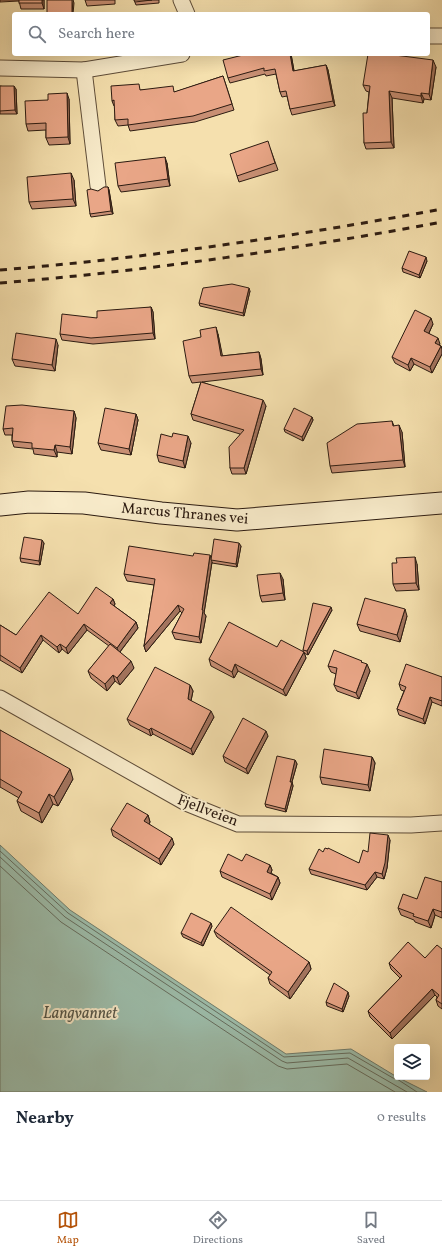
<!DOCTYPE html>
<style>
:root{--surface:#fff;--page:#f6f6f7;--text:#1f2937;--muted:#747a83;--line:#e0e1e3;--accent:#b45309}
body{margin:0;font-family:Vollkorn,serif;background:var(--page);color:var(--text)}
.controls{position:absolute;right:12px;bottom:12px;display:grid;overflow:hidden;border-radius:4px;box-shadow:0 4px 16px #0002}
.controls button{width:36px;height:36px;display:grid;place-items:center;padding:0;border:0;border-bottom:1px solid var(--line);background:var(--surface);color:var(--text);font:20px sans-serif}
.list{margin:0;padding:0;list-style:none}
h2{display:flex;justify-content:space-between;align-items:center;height:52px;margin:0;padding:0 16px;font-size:17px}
h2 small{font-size:13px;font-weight:400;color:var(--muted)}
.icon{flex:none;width:22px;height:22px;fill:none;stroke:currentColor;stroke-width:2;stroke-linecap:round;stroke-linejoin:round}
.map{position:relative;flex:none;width:442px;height:1092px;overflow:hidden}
.search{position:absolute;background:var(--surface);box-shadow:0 4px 16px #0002;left:12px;right:12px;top:12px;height:44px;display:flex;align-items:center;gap:10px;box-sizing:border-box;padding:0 14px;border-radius:4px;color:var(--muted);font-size:15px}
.sheet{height:108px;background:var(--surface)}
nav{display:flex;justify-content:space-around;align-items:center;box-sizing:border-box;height:56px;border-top:1px solid var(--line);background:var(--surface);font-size:11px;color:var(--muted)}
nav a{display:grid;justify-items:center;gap:2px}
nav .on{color:var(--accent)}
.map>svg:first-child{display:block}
.water{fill:#9cbdab;stroke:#6f7c6d}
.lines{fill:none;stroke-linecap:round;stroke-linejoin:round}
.shore{stroke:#646c5e;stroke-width:1}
.minor-casing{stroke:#5e4c38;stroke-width:17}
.secondary-casing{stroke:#2c1b11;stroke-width:23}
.minor{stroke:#f8ebca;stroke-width:15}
.secondary{stroke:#f8ebca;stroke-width:21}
.rail{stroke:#2c1b11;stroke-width:3;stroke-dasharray:7 7;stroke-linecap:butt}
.wall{fill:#c88f74;stroke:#2c1b11}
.shaded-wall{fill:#a3745e;stroke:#2c1b11}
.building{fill:#e9a687;stroke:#2c1b11}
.labels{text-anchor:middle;stroke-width:4;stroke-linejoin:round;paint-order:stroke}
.street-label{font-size:15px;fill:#2c1b11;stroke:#f8ebca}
.water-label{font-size:16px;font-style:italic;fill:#535447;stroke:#f8ebca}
</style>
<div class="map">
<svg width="442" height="1092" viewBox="0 0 442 1092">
<rect width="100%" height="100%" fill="#f5e0ae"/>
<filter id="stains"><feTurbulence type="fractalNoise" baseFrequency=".005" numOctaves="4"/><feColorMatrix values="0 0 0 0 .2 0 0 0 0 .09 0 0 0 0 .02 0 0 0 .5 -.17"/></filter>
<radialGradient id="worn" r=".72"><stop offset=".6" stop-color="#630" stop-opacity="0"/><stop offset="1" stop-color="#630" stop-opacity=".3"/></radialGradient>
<polygon class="water" points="0,845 70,910 286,1054 351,1049 397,1077 427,1092 0,1092"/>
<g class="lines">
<g class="shore">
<polyline points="0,851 68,913 284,1057 350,1053 393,1078 397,1079 417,1092"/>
<polyline points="0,857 65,917 282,1061 287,1063 348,1058 407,1092"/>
<polyline points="0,866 61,922 278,1066 287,1069 347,1064 395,1092"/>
</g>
<defs>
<g id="minor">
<polyline points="181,0 187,14"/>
<polyline points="428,36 442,36"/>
<polyline points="0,68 84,70 182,54"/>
<polyline points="84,70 98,186"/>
<polyline points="0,698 186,803 238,824 411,825 442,823"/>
</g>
<polyline id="secondary" points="0,505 29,502 84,503 161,513 237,520 442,503"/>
</defs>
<use href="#minor" class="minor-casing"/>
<use href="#secondary" class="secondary-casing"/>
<use href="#minor" class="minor"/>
<use href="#secondary" class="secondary"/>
<g class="rail">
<path d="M 0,270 C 148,258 296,236 442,209"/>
<path d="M 0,283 C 147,271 297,249 442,222"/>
</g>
</g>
<g class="wall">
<polygon points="0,0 44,0 44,9 21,9 19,1 0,2"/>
<polygon points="85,0 115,0 115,4 87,6"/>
<polygon points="134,0 159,0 159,3 136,5"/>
<polygon points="247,54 291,54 294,71 326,65 328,70 335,106 292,115 290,109 287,96 282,97 280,92 276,74 266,76 265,74 230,83 228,78"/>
<polygon points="436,67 431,100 424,99 423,103 392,98 394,148 366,149 364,143 369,92 366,91 363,85"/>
<polygon points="223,76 234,110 195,122 130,131 128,125 118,126 115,120 115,106 114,106 112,101 141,90 175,92"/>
<polygon points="0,86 16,89 17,114 0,114"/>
<polygon points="69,99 70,144 49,145 46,138 46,130 28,131 26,124 48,100"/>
<polygon points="270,148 278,170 239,182 237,176"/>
<polygon points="167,163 170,186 121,192 118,186"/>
<polygon points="74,180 76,206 32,209 29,202"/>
<polygon points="108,187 109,190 113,214 91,217 90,214 98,191"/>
<polygon points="427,261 420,278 403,272 402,268"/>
<polygon points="250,291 244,316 200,306 199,303"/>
<polygon points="151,307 153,312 155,339 93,344 62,340 60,334 97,318"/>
<polygon points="433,324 429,333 440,344 439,345 441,346 442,349 442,354 432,373 414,364 410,371 395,363 392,357"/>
<polygon points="218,334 222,356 259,352 261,359 263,375 202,382 266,406 246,474 232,474 230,468 240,434 193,420 191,414 201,382 192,383 189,376"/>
<polygon points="58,345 55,371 15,366 12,359"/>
<polygon points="74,411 76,418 72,454 57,452 57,457 34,454 33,449 14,447 12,441 12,435 5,435 3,429"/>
<polygon points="136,414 138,420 131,455 101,450 98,443"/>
<polygon points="312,417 313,420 303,441 285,432 284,429"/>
<polygon points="392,421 394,426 402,432 405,467 332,473 330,466"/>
<polygon points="191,443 185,468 159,462 157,455"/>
<polygon points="44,543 40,565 21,562 20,558"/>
<polygon points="241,546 237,567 212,563 212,562 204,613 206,616 201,643 175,639 172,632 182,613 180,611 146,652 144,646 154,585 127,581 124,574 211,559"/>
<polygon points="417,564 419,590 396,591 393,584"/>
<polygon points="283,579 285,600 262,602 260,596"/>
<polygon points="113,599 115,604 114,606 136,622 138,628 120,652 134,668 120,685 115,681 107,691 91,678 88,671 109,646 87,630 68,654 62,649 59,653 43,640 22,673 0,660 0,625 16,635 78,614"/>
<polygon points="332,610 308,655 304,653 306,658 286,696 238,671 234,678 211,666 209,659 277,647 303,652 303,650"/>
<polygon points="407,616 400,642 360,631 357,624"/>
<polygon points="362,662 370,671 359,699 337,691 334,685 336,674 331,672 328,666"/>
<polygon points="442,677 442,706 432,702 425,724 399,715 397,709 404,691 401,690 399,684"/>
<polygon points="190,685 193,691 191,701 214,717 193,755 153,734 151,736 130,725 127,719"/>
<polygon points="0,730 73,779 58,806 53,804 42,823 21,811 17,801 19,798 0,787"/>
<polygon points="268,736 248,774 225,762 223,756"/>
<polygon points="372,757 375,763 370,791 322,784 320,777"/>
<polygon points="295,760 297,764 292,782 293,786 286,812 266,807 265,804"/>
<polygon points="148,815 150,822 149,824 174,844 161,865 113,836 111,829"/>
<polygon points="390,840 387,868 384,879 377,877 367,890 311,874 309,869 323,852 359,863 368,852"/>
<polygon points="242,861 270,865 272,870 271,873 278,877 280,883 272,900 222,877 220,871"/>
<polygon points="442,882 442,918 435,915 431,928 415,922 414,920 401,915 398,908 417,899"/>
<polygon points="212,926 203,946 183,937 181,933"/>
<polygon points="214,931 309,962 311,969 290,999 270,984 268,978 270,975 217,937"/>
<polygon points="442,949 442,1009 438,1006 436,1000 437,997 435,995 392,1039 370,1017 368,1011 400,978 391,969 389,963 425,958"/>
<polygon points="349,996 343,1012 327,1006 326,1002"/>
</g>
<g class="shaded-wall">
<polygon points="42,0 44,0 44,9 42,3"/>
<polygon points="73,0 74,3 73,14 72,14"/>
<polygon points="290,54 291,54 295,76 293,71"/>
<polygon points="433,60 436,67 431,100 429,94"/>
<polygon points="326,65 328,70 335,106 333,101"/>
<polygon points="14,86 16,89 17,114 15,110"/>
<polygon points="389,91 392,98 394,148 391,142"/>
<polygon points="67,93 69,99 70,144 68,137"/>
<polygon points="421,93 424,99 423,103 421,96"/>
<polygon points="165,157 167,163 170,186 168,179"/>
<polygon points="71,173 74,180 76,206 73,199"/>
<polygon points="108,187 109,190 113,214 111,211"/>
<polygon points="426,257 427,261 420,278 419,275"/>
<polygon points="249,288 250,291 244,316 243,313"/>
<polygon points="151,307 153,312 155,339 153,333"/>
<polygon points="431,318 433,324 427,337 424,331"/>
<polygon points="216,327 218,334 224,363 221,356"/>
<polygon points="438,338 440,344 437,349 435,343"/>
<polygon points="56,339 58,345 55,371 52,365"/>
<polygon points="441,346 442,349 442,354 432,373 430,367"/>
<polygon points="259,352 261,359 263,375 261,369"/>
<polygon points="411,358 414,364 410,371 408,365"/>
<polygon points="263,400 266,406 246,474 244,468"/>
<polygon points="74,411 76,418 72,454 70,447"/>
<polygon points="136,414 138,420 131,455 129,449"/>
<polygon points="312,417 313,420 303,441 302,437"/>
<polygon points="399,425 402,432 405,467 403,460"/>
<polygon points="188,436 191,443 185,468 183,461"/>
<polygon points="55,445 57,452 57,457 54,450"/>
<polygon points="42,540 44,543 40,565 39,561"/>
<polygon points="239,543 241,546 237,567 236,564"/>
<polygon points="210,555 212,562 204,613 206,616 201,643 199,637 202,610"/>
<polygon points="415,557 417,564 419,590 416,583"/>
<polygon points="280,573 283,579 285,600 283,593"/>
<polygon points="113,599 115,604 112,608 110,603"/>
<polygon points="178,605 180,611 146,652 144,646"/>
<polygon points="331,607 332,610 308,655 307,651"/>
<polygon points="405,609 407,616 400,642 397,635"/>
<polygon points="136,622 138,628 119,653 117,648"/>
<polygon points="84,624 87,630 68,654 66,648"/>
<polygon points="41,635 43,640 22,673 20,668"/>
<polygon points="60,644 62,649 59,653 57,647"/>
<polygon points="304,652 306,658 286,696 283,690"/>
<polygon points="131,661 134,668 120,685 117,678"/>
<polygon points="235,664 238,671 234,678 232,672"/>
<polygon points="367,664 370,671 359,699 356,693"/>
<polygon points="113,675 115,681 107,691 105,684"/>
<polygon points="190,685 193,691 190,705 188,699"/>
<polygon points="430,697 432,702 425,724 423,719"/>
<polygon points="211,711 214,717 193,755 191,749"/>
<polygon points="151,728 153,734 151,736 149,730"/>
<polygon points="266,731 268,736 248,774 246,769"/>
<polygon points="372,757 375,763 370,791 368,785"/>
<polygon points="295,760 297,764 291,785 290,782"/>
<polygon points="70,769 73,779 58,806 54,797"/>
<polygon points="292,782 293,786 286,812 285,809"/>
<polygon points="49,794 53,804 42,823 39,813"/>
<polygon points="148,815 150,822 147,827 144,821"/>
<polygon points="388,835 390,840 387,868 384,879 382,874"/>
<polygon points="172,838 174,844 161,865 159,859"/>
<polygon points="270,865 272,870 269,878 267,872"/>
<polygon points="375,872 377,877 367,890 365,885"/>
<polygon points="278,877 280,883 272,900 270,894"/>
<polygon points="433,909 435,915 431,928 428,921"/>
<polygon points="211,923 212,926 203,946 201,943"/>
<polygon points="309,962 311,969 290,999 288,992"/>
<polygon points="432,989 435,995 392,1039 390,1033"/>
<polygon points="348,992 349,996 343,1012 342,1009"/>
</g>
<g class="building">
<rect x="19" y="0" width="23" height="3"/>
<rect x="47" y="0" width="25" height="14"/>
<polygon points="134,0 152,0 135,2"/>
<polygon points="247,54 290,54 293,71 326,65 333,101 290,109 286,91 280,92 275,69 264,71 264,68 228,78 223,60"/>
<polygon points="368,54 387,54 433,60 429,94 421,93 421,96 389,91 391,142 364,143 363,113 367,113 370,86 363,85"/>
<polygon points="223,76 232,104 193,116 128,125 128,119 115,120 114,100 112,101 111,86 139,84 140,90 173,86 174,92"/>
<polygon points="0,86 14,86 15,110 0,111"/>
<polygon points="67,93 68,137 46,138 46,123 26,124 25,101 48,100 48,94"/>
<polygon points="268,141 275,163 237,176 230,154"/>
<polygon points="165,157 168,179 118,186 115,163"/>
<polygon points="71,173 73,199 29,202 27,177"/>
<polygon points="104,187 108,187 111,211 90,214 87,190 91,189 98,191"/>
<polygon points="409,251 426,257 419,275 402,268"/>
<polygon points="232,284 249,288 243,313 199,303 203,288"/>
<polygon points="151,307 153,333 91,338 60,334 62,314 97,318 97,311"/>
<polygon points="415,310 431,318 424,331 438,338 435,343 441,346 430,367 411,358 408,365 392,357"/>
<polygon points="216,327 221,356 259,352 261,369 189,376 183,341 201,337 200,330"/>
<polygon points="16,333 56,339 52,365 12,359"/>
<polygon points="201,382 263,400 244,468 230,468 229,447 244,430 191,414"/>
<polygon points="22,405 74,411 70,447 55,445 54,450 32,448 32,443 12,441 13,428 3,429 6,406"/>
<polygon points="105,408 136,414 129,449 98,443"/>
<polygon points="294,408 312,417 302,437 284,429"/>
<polygon points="392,421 393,426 399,425 403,460 330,466 327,443 357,424"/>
<polygon points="173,433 188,436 183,461 157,455 161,434 172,437"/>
<polygon points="24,537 42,540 39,561 20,558"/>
<polygon points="214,539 239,543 236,564 211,560"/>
<polygon points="129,546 193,556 194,553 210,555 202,610 203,610 199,637 172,632 184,609 178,605 144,646 155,579 124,574"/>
<polygon points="415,557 416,583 393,584 392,563 397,563 396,558"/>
<polygon points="280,573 283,593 260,596 257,575"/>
<polygon points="96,587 113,599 110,603 136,622 117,648 84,624 66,648 60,644 57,647 41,635 20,668 0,655 0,625 16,635 49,592 78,614"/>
<polygon points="365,598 405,609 397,635 357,624"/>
<polygon points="313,603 331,607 307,651 303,650"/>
<polygon points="229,622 277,647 281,640 304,652 283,690 235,664 232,672 209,659"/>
<polygon points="110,644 131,661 117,678 113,675 105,684 88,671"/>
<polygon points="334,650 362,661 361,662 367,664 356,693 334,685 337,668 328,666"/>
<polygon points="406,664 442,677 442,701 430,697 423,719 397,709 406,687 399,684"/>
<polygon points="155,667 190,685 188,699 211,711 191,749 151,728 149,730 127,719"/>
<polygon points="243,718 266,731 246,769 223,756"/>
<polygon points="0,730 70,769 54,797 49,794 39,813 17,801 22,792 0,779"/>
<polygon points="324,749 372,757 368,785 320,777"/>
<polygon points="277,756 295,760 290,782 292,782 285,809 265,804"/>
<polygon points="127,803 148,815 144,821 172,838 159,859 111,829"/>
<polygon points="370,833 388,835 385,863 382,874 375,872 365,885 309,869 319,849 323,852 325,848 328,849 328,848 359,863 363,850 368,852"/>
<polygon points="228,854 242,861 246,854 270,865 267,872 278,877 270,894 220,871"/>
<polygon points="425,877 442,882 442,912 433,909 428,921 413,916 414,914 398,908 403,894 417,899"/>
<polygon points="231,907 309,962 288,992 268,978 272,972 214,931"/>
<polygon points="191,913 211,923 201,943 181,933"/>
<polygon points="408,942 425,958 437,945 442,949 442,1004 436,1000 439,995 432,989 390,1033 368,1011 402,976 389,963"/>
<polygon points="334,983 348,992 342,1009 326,1002"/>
</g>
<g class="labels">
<g class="street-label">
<text transform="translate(185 513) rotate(5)" y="5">Marcus Thranes vei</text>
<text transform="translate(208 810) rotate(21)" y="5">Fjellveien</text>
</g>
<g class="water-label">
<text x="80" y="1018">Langvannet</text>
</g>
</g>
<rect width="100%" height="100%" filter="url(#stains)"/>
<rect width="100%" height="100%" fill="url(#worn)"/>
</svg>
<div class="controls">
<button><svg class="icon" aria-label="layers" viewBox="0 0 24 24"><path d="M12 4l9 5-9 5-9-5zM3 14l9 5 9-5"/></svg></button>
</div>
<div class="search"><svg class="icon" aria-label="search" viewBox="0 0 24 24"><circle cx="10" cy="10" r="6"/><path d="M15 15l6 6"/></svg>Search here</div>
</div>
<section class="sheet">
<h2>Nearby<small>0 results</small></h2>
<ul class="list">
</ul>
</section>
<nav>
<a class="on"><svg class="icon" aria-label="map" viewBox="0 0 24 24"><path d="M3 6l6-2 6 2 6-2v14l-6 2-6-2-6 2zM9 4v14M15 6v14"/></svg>Map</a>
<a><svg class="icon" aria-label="directions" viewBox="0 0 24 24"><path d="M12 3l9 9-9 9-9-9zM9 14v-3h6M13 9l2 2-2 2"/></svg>Directions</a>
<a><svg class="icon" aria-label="saved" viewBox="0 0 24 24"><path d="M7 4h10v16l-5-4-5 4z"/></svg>Saved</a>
</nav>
